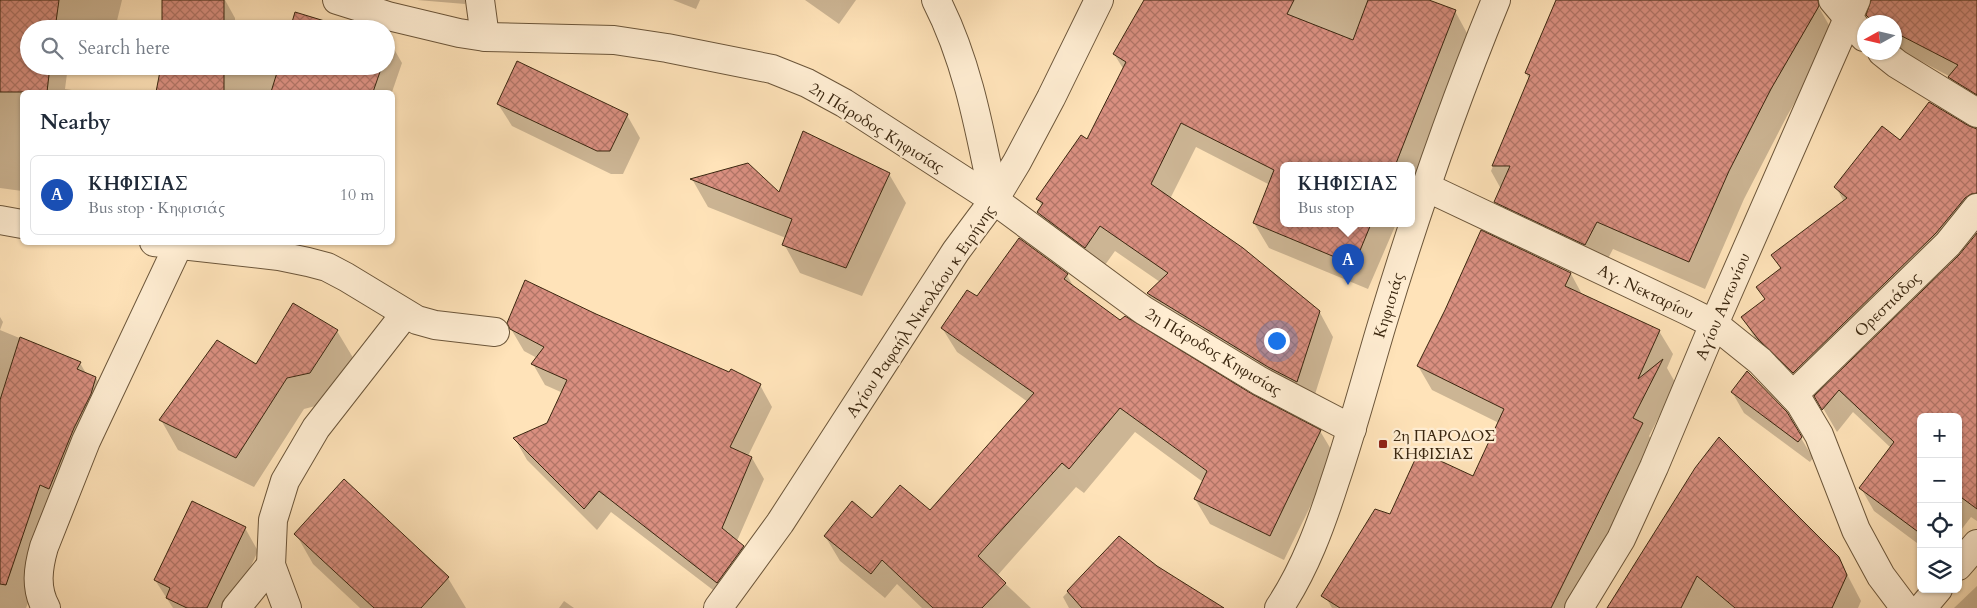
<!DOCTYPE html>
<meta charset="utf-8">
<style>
:root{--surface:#fff;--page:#f6f6f7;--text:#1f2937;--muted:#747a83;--line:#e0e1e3;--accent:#8f2418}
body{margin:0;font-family:Cardo,serif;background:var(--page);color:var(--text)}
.controls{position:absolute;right:15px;bottom:15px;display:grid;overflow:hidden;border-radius:8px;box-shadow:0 1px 4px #0004}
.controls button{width:45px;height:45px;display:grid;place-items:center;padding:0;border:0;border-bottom:1px solid var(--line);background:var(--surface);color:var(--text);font:25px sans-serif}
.compass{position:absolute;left:1857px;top:15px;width:45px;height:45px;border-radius:50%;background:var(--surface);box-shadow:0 1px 4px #0004;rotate:262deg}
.you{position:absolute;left:1276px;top:340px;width:18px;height:18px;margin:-12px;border:4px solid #fff;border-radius:50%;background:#1a73e8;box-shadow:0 0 0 8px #1a73e833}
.badge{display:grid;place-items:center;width:32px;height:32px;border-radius:50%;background:var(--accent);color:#fff;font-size:16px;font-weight:700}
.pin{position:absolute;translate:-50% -41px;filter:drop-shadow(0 1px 2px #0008)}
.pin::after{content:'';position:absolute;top:26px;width:18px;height:15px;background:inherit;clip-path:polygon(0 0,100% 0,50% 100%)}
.popup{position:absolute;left:1280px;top:162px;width:135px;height:65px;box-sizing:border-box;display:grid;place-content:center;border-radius:8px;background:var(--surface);filter:drop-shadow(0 1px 4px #0005);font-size:16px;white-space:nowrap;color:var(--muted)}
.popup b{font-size:19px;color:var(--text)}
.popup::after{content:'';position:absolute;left:50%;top:100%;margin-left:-10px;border:10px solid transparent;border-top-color:var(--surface)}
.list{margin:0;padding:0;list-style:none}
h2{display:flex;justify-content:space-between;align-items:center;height:65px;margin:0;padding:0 20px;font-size:21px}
h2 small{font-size:16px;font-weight:400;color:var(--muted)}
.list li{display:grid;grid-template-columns:32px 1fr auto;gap:15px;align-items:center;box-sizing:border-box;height:80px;margin:0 10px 10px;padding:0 10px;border:1px solid var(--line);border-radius:8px}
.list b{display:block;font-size:19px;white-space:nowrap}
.list p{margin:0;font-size:16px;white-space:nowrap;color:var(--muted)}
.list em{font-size:16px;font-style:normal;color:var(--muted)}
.icon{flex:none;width:28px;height:28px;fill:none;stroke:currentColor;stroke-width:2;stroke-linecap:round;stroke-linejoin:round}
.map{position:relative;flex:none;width:1977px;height:608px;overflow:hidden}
.search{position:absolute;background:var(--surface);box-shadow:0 1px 4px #0004;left:20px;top:20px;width:375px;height:55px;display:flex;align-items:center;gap:12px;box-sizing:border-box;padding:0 18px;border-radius:28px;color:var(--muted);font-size:19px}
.panel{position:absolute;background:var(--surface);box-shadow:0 1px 4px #0004;left:20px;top:90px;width:375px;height:155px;border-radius:8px}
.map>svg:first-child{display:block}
.shadow{fill:#0003}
.building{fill:url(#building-cross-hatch);stroke:#3b2710}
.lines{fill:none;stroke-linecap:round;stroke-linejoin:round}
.minor-casing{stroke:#6c563a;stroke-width:30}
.minor{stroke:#ffedd2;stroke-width:28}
.poi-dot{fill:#8f2418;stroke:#ffedd2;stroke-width:2}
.labels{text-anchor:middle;stroke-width:4.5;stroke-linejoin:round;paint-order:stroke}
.street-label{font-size:16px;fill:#3b2710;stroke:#ffedd2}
.poi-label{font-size:16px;fill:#3b2710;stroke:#ffedd2;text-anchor:start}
</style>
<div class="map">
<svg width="1977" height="608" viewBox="0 0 1977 608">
<defs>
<pattern id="building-cross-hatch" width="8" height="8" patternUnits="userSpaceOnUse" patternTransform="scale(1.25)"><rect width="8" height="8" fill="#d98f80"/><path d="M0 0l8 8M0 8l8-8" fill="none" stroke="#b17567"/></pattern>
</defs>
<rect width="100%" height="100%" fill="#ffe3b9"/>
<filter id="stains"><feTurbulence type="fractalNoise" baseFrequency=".004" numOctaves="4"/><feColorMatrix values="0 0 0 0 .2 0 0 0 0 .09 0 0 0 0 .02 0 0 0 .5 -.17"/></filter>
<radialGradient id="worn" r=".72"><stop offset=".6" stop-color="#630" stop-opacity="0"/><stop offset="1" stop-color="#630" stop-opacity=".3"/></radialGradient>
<g class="shadow">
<polygon points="0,0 122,0 115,29 29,29 29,66 68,66 65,89 86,92 22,92 22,191 0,188"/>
<polygon points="163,0 225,0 235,18 235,29 163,29"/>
<polygon points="417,0 465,0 465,4"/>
<polygon points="673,0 700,0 696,9"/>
<polygon points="805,0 856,0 839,24"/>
<polygon points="1145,0 1425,0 1455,11 1469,37 1412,185 1412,166 1284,166 1284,224 1396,224 1368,289 1269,248 1254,223 1270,185 1196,147 1170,199 1319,311 1333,337 1311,407 1163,319 1148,294 1160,282 1115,251 1100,272 1053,238 1038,212 1042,207 1038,199 1087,141 1124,70 1114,54"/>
<polygon points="1558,0 1812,0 1817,4 1834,34 1787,116 1744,199 1705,289 1613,249 1601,272 1511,229 1495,202 1501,189 1491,171 1529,79 1526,73"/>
<polygon points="1884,0 1977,0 1977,109 1963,101 1949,76 1894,47 1894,22 1875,22 1873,20"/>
<polygon points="386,41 390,42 402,63 392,92 157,92 162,66 386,66"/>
<polygon points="498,104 627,115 640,138 623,174 611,174 512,126"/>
<polygon points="1969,128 1977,130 1977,223 1807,396 1756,340 1742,317 1765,300 1758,287 1781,270 1773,255 1844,202 1836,187 1900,141"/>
<polygon points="889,174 906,203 862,296 800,273 784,244 786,238 708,207 692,179 779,195"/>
<polygon points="1481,232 1571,274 1583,296 1659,331 1673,354 1667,368 1676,384 1649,436 1656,448 1576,608 1332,608 1324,594 1390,516 1473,478 1499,423 1432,390 1418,366 1446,311"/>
<polygon points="1977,235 1977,521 1971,517 1958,534 1958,417 1921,417 1921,546 1874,511 1861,488 1891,448 1853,412 1837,432 1816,396 1960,256"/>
<polygon points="1067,275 1075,289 1120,322 1251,395 1320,431 1335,456 1284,560 1210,524 1195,499 1203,482 1135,432 1084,493 1076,487 997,576 1031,608 922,608 897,584 885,598 840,561 825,536 873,520 930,512 1028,402 957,352 942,328 978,298"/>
<polygon points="596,315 760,385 772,407 748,456 752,458 764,479 737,541 743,546 756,568 730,603 611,512 597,530 527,460 515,439 548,424 563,393 545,385 533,364 537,358 524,351 511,329"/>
<polygon points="0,317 3,322 0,330"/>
<polygon points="0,330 80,363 87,375 96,378 108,399 26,608 0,608"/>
<polygon points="337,331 355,361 327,403 304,409 254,487 178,450 161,420 257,365"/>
<polygon points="1732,392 1786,413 1813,458 1810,462 1744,413"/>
<polygon points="1696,468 1838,557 1861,601 1858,608 1609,608"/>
<polygon points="344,481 448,578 466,608 360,608 313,564 296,534"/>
<polygon points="245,528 258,551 231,608 173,608 155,580"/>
<polygon points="1119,538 1156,567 1218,608 1069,608 1063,597"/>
<polygon points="1977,586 1977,608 1954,608"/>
<polygon points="564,601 574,608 559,608"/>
</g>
<g class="building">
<polygon points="0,0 59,0 55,29 29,29 29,66 50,66 47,92 0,92"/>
<rect x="162" y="0" width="62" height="29"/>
<polygon points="1144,0 1294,0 1287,14 1353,40 1368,0 1429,0 1456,10 1395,166 1284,166 1284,224 1371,224 1354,265 1253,223 1274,170 1181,123 1151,184 1243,248 1320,311 1297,382 1268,367 1147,293 1168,273 1100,226 1085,248 1037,212 1043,203 1036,199 1081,135 1087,139 1126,62 1113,54"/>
<polygon points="1556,0 1818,0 1819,6 1771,89 1729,171 1689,262 1597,222 1585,245 1494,202 1510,166 1492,166 1530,75 1525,73"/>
<polygon points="1871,0 1977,0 1977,95 1948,77 1958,65 1894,32 1894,22 1877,22 1869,18 1866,15"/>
<polygon points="295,12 351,29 290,29"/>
<polygon points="517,61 628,114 610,151 597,151 497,104"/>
<polygon points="161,66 224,66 224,92 156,92"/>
<polygon points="279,66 382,66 373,92 271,92"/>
<polygon points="1929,102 1969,126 1977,129 1977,193 1971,194 1965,198 1936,233 1793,373 1758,339 1741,317 1765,299 1756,287 1781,268 1771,255 1847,198 1834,187 1882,126 1900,140"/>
<polygon points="803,131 890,173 846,268 782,245 792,219 690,179 748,163 779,192"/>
<polygon points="1481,230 1571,273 1565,286 1660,330 1638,379 1663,359 1633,418 1643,423 1551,608 1340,608 1321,596 1375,509 1390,514 1419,451 1473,476 1504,409 1417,366 1445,310"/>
<polygon points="1977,233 1977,509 1958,495 1958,417 1921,417 1921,534 1859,488 1894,442 1839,390 1822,410 1814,396 1959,255"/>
<polygon points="1019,238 1068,274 1064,279 1120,320 1125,316 1252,394 1321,430 1270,536 1194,499 1207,471 1120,408 1069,469 1062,463 978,556 1006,583 982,608 933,608 882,560 871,574 824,536 852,501 872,518 900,485 930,510 1034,393 941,328 967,290 977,296"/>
<polygon points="525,280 596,314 729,372 731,369 761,384 730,447 752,457 722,528 744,546 717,583 599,491 584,509 513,438 547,423 567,380 531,364 544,347 510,329 507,323"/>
<polygon points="293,303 338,330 310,373 287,378 236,458 159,420 217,340 256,364"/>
<polygon points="20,337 81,362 77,369 96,377 91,394 74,428 49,489 40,485 6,585 0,584 0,400"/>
<polygon points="1747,371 1787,412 1802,437 1798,442 1731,392"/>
<polygon points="1719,437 1839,557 1847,575 1832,608 1735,608 1697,576 1681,608 1607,608 1695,468"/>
<polygon points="344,479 449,577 421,608 374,608 294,534"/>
<polygon points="192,501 246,527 207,608 187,608 166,598 170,588 154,580"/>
<polygon points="1119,536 1157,566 1224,608 1082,608 1067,591"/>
</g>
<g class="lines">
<defs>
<g id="minor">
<polyline points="337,0 388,16 459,33 485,37 614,40 667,48 772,69 807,83 844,103 994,200 1143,310 1260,381 1352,429"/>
<polyline points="480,0 485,37"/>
<path d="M 936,0 C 968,62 980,132 994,200"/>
<polyline points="1833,0 1864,37"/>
<polyline points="1882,52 1897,64 1977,113"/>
<polyline points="1426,187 1686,310 1714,324 1760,361 1800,403 1819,435 1856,530 1881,576 1905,608"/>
<polyline points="0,220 22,224"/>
<polyline points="154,242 279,256 308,262 327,267 346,277 417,320 435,325 495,332"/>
<polyline points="1793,395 1948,244 1977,208"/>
<polyline points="1958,566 1977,544"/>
<path d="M 46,608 C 35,588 38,568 44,547 L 86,441 L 178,246"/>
<polyline points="236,608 271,565"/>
<polyline points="287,608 271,565 273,520 285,481 316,428 405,314"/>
<polyline points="718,608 780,523 956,251 994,200 1017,162 1051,98 1099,0"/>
<path d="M 1279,608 C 1305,569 1321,525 1335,481 C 1353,428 1367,374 1383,321 C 1416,212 1453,105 1496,0"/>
<polyline points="1579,608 1621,539 1654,467 1714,324 1856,0"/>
<polyline points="1922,608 1938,589"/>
</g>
</defs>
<use href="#minor" class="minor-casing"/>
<use href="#minor" class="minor"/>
</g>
<rect class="poi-dot" x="1378" y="439" width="10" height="10" rx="2.5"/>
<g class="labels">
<g class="street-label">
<text transform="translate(877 127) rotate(32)" y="6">2η Πάροδος Κηφισίας</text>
<text transform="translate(1646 291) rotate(26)" y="6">Αγ. Νεκταρίου</text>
<text transform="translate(1887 304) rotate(-44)" y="6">Ορεστιάδος</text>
<text transform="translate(1388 305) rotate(-73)" y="6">Κηφισιάς</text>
<text transform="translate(1722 306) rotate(-67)" y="6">Αγίου Αντωνίου</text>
<text transform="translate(920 311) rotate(-56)" y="6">Αγίου Ραφαήλ Νικολάου κ Ειρήνης</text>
<text transform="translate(1214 351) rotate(31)" y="6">2η Πάροδος Κηφισίας</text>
</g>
<g class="poi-label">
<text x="1393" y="441">2η ΠΑΡΟΔΟΣ<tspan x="1393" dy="18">ΚΗΦΙΣΙΑΣ</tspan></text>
</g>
</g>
<rect width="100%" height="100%" filter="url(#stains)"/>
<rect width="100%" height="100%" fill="url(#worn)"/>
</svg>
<div class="controls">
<button>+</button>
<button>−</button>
<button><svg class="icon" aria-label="locate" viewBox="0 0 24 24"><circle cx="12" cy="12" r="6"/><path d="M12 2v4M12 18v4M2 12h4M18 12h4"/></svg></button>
<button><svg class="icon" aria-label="layers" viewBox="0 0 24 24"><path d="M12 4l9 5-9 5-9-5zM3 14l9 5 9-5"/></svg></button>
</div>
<svg class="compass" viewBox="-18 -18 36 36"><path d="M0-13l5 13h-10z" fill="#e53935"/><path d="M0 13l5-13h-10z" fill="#747a83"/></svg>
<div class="you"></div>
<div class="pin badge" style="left:1348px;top:285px;background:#1a4fb4">A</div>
<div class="popup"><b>ΚΗΦΙΣΙΑΣ</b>Bus stop</div>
<div class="search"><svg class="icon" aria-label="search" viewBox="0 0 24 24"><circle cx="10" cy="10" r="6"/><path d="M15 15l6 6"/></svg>Search here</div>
<section class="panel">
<h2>Nearby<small></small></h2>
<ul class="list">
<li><span class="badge" style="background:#1a4fb4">A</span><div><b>ΚΗΦΙΣΙΑΣ</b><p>Bus stop · Κηφισιάς</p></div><em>10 m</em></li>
</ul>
</section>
</div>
